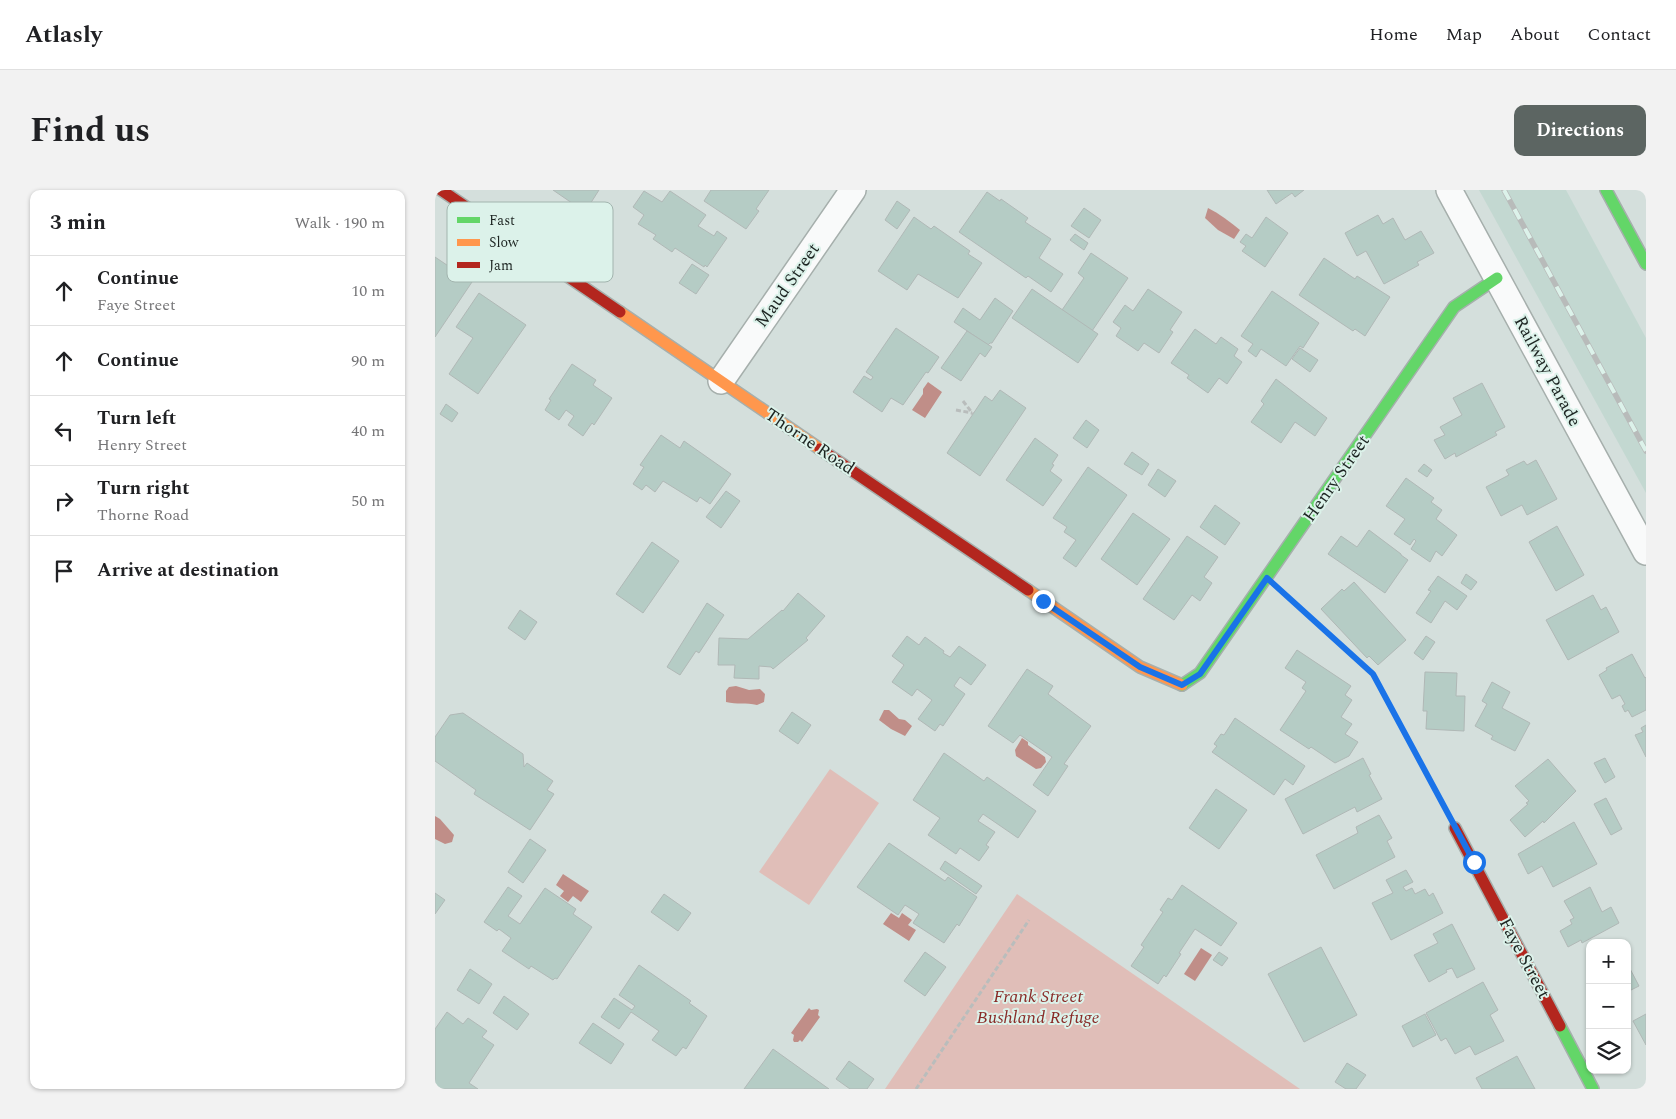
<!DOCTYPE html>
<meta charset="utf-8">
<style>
:root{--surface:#fff;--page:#f2f2f2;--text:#202124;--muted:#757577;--line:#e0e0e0;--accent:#5c6562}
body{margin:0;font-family:Spectral,serif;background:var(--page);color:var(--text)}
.controls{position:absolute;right:15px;bottom:15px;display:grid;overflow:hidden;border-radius:10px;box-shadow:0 1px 4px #0004}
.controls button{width:45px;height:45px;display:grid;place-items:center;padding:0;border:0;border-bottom:1px solid var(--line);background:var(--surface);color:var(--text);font:25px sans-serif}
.stop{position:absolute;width:15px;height:15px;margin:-11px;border:4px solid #1a73e8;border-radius:50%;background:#fff}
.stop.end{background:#1a73e8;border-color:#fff;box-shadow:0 1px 5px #0008}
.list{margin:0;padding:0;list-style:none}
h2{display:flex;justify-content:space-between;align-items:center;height:65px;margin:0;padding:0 20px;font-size:21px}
h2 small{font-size:16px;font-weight:400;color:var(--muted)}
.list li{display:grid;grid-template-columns:32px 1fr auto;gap:15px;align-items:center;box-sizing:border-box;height:70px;padding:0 20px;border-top:1px solid var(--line)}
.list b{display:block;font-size:19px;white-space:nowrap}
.list p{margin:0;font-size:16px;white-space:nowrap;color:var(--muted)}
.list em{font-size:16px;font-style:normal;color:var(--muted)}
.icon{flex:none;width:28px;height:28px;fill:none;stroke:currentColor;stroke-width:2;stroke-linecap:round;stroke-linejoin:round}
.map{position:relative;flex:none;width:1211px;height:899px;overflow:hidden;border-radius:10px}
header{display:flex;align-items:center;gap:30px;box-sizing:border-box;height:70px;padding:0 25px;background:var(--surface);border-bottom:1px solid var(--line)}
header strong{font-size:24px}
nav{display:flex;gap:28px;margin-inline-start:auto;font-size:18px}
.intro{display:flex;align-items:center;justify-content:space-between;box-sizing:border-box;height:120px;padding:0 30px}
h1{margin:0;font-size:35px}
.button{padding:12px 22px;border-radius:10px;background:var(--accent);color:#fff;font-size:18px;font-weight:700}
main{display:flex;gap:30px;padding:0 30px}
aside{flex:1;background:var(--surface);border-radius:10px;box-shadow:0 1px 4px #0004}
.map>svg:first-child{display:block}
.built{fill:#c3d8d1}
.green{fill:#e0beb8}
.water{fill:#c08e88}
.building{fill:#b5ccc5;stroke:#b0b8b6}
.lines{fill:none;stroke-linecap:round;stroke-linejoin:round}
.street-casing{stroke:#a6afac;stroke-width:28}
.fast-casing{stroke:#a6afac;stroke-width:14}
.slow-casing{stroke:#a6afac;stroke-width:14}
.jam-casing{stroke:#a6afac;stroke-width:14}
.path{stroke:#b9bdbc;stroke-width:3;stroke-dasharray:5 2.5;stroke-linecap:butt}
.street{stroke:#f9fafa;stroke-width:25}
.fast{stroke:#63d668;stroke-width:11}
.slow{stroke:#ff974d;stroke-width:11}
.jam{stroke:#b3261e;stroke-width:11}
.rail-casing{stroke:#b8bbba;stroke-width:5.5}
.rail{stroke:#dcf2ea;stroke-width:4;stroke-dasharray:11;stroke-linecap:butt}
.route{stroke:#1a73e8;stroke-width:6}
.labels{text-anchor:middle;stroke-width:4;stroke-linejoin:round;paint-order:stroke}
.street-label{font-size:18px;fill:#1c2421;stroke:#dcf2ea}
.park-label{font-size:18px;font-style:italic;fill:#892b27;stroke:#dcf2ea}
.key{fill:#dcf2ea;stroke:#a2b4ae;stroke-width:1}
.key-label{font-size:14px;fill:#1c2421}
</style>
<header>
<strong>Atlasly</strong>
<nav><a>Home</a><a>Map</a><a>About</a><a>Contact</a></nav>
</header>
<div class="intro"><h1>Find us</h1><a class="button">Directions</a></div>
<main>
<aside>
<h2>3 min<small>Walk · 190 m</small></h2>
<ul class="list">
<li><svg class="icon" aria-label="ahead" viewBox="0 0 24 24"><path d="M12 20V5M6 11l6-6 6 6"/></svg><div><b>Continue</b><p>Faye Street</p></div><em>10 m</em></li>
<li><svg class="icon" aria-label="ahead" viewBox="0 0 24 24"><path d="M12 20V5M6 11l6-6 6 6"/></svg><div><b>Continue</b></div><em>90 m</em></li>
<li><svg class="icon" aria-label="left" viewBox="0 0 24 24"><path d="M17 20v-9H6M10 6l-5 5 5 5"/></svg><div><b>Turn left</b><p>Henry Street</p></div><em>40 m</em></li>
<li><svg class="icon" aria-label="right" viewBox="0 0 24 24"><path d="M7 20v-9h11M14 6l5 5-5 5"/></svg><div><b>Turn right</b><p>Thorne Road</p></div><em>50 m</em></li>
<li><svg class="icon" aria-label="arrive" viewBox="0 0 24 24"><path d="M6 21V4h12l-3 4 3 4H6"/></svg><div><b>Arrive at destination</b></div></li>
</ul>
</aside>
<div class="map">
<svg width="1211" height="899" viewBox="0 0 1211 899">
<rect width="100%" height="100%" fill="#d4dfdc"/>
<polygon class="built" points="1044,0 1131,0 1211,148 1211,303"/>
<g class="green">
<polygon points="395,579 444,613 374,715 324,682"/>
<polygon points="582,704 865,899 450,899"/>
</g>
<g class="water">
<path d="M 773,18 C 785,24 795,32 805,40 L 799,49 L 783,40 L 770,28 Z"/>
<polygon points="493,192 507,202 490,228 477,220 488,204 488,199"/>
<path d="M 301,496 L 314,500 L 325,499 L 330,504 L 329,512 L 322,515 C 311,512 302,515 291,512 L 291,501 L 294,497 Z"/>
<polygon points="449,520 454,520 464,529 470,530 477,536 470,546 456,539 444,530"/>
<polygon points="587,548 593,552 593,555 610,567 611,572 606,578 601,579 581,566 580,560"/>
<polygon points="0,626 5,629 19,645 17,652 10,654 0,649"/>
<polygon points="128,684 154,701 146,712 138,706 133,712 125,706 129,701 121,695"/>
<polygon points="456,723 464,728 467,723 477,730 473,735 481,740 474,751 448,734"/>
<polygon points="766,758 777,765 760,791 749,784"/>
<polygon points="374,818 376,820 382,819 384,820 383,825 385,827 367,852 365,850 363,852 359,852 358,850 359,845 356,843"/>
</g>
<g class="building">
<polygon points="118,0 164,0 150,22"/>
<polygon points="276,0 334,0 321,19 324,21 311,39 269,11"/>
<polygon points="832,0 869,0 860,7 857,3 841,14"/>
<polygon points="209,1 227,12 235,1 271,25 263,36 279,46 282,41 292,48 272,77 270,75 269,77 240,58 237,62 218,49 221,45 203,34 209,25 198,17"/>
<polygon points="552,2 565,11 566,9 593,28 590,32 616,49 604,68 628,84 616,102 593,86 591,88 524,42"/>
<polygon points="462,11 475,20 462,39 450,30"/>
<polygon points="649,18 666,30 654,48 636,36"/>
<polygon points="943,25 948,34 958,28 970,50 986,41 999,63 982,72 984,75 949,94 931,61 922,66 910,43"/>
<polygon points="479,27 496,39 499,36 535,61 533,64 547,73 523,108 483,84 472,100 443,81"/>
<polygon points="831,27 853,43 830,77 807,61 811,56 805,52 811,44 817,48"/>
<polygon points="640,44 653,53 649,60 635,50"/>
<polygon points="656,63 693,88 657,141 627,120 649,88 643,83"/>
<polygon points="0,67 37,92 0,147"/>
<polygon points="889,68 920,89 922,86 955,107 930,146 920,139 918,141 864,105"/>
<polygon points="257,74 274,85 261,104 244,93"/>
<polygon points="597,99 663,144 643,173 577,128"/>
<polygon points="713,99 747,122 735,140 738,142 724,163 709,153 703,161 681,146 686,138 678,132 690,115 698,121"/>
<polygon points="837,101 884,133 868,158 865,156 851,176 826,159 821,167 813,161 818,154 806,146"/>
<polygon points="44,103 91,135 43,204 14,184 38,148 21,137"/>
<polygon points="560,108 578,121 557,153 555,153 553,155 519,132 528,118 545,130"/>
<polygon points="461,138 504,167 493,183 491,182 468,215 456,208 447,222 418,202 429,186 436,190 438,187 431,182"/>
<polygon points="760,139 781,154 786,147 803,159 799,166 807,172 792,194 784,188 773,203 752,188 754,185 736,173"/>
<polygon points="532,141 557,157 550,167 545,163 526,191 506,178"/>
<polygon points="865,158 883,170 875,182 857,169"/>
<polygon points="137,174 161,190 158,195 177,208 159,235 157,233 148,246 133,235 139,226 131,220 124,230 110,220 116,210 114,209"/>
<polygon points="841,189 892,228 880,246 860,232 846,253 816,232 829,214 826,211"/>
<polygon points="1047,193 1070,237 1060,242 1062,245 1021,267 1020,263 1010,269 999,250 1010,245 1005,237 1027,225 1018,208"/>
<polygon points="565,200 591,218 545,286 512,263 550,206 557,211"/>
<polygon points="11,214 23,223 17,232 5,224"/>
<polygon points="651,230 664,240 652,258 638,248"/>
<polygon points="226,245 245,258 249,251 296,284 275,314 265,307 262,312 228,291 220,302 211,295 207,300 198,294 209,277 205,275"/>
<polygon points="600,248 623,265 617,274 619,275 615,281 627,290 608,316 571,290"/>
<polygon points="697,262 714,274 707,285 689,274"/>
<polygon points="1101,270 1122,309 1092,325 1087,315 1066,326 1051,297 1074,285 1071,280 1089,271 1092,275"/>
<polygon points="989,274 997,280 992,287 983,281"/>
<polygon points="653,277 692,305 641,377 628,368 641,350 629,342 632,337 618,328"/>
<polygon points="723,279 741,291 730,307 713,295"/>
<polygon points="971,288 999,308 996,312 1007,320 1001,329 1022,345 1007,366 1001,361 995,372 976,359 981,351 979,349 975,355 959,344 970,329 951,316"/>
<polygon points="291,301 305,311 286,338 271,327"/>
<polygon points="780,315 805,333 790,355 765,337"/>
<polygon points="698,323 735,349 702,395 666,369"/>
<polygon points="1122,336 1149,385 1121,401 1094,352"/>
<polygon points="934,340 966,364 966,365 973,370 950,403 893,364 906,346 922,357"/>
<polygon points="752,346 783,367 769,387 777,393 765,411 757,405 739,430 708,409"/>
<polygon points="217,352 244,371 208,423 181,404"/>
<polygon points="1031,384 1042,392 1036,400 1026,393"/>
<polygon points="1003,386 1032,406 1022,420 1010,411 996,433 981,423 996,401 993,400"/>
<polygon points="919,392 971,450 943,475 934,466 932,468 886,419 907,399 909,401"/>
<polygon points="363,403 390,426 371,448 373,450 338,479 336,477 324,476 324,489 299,488 300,475 283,475 284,448 313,449 347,420 348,421"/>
<polygon points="1158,405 1166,420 1171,417 1184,442 1133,470 1111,430"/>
<polygon points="272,413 289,425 264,463 261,461 245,485 232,477"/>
<polygon points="85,420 102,432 90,450 73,438"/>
<polygon points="472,446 484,455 490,447 509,461 508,463 515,467 524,456 551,475 536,495 525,487 519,496 530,504 508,536 505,534 500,541 483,529 497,510 482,499 477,506 457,492 469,475 457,466"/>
<polygon points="991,446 1000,452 988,470 979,463"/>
<polygon points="862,460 916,496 910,505 917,510 906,527 917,534 910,544 923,552 914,566 900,573 876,557 874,559 845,540 871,501 867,498 871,492 850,478"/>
<polygon points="1197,464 1210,488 1211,487 1211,520 1197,527 1193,520 1190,522 1187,516 1190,514 1185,505 1177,509 1164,485 1172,480 1171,478"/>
<polygon points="592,479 618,496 613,504 656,536 629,574 633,576 613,606 598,595 617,567 585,545 578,553 553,536"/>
<polygon points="990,482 1022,483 1021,506 1030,506 1029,541 991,539 992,521 988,521"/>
<polygon points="1057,492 1075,502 1067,518 1095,533 1080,561 1056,549 1058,546 1040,536 1052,514 1047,511"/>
<polygon points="357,522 376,535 363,554 344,541"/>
<polygon points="28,523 88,564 89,577 92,573 118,591 112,600 119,604 95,640 39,604 41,600 0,571 0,547 15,525"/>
<polygon points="800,528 870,576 858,595 850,589 839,605 777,562 782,556 779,554 786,544 789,545"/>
<polygon points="1211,535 1211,567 1200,545 1208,542 1206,538"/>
<polygon points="509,563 549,591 552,587 601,621 583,648 548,624 543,631 560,642 551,655 554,657 544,671 525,658 521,664 493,645 505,628 478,610"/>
<polygon points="928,568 936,584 934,585 947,609 922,622 920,617 868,644 850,609"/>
<polygon points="1170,568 1180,587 1170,593 1159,573"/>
<polygon points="1113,569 1141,601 1109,633 1108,631 1090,647 1075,630 1093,614 1091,613 1094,611 1080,596"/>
<polygon points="781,599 812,620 784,659 754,638"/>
<polygon points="1171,608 1187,639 1176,645 1159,614"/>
<polygon points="944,625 957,648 952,651 960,667 899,699 881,665 923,643 921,637"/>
<polygon points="1139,632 1162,674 1118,697 1107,676 1093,684 1083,664"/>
<polygon points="95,649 111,660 88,693 73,682"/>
<polygon points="454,653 510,691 513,687 542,707 524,736 522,734 509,753 478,733 484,724 470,715 463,725 422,697"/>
<polygon points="510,671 547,696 541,704 505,679"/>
<polygon points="971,680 978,692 968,697 971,701 977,698 980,704 990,699 994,706 998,703 1008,723 956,750 937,713 958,703 951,690"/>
<polygon points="747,695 802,733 786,756 760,739 744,763 746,764 731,787 729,785 723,794 696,776 709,757 706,755 728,722 725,720 733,708 737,710"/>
<polygon points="73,697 87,706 73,726 85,734 110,698 141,719 138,724 157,737 122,789 120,788 118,790 96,776 94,779 67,761 76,748 64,739 62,741 49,732"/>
<polygon points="1155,697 1167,722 1176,717 1184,733 1147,753 1146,750 1133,757 1125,741 1137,734 1135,730 1139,728 1129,711"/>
<polygon points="0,703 10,710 0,724"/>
<polygon points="229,704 256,723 243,741 216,722"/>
<polygon points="1017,734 1040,779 1022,788 1017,778 1011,780 1012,782 994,792 979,765 1003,753 998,744"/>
<polygon points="886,757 922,825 869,852 833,784"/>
<polygon points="490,762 511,777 490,806 469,791"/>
<polygon points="784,762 793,768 787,776 778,770"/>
<polygon points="1192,773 1204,796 1192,802"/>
<polygon points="204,775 256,811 254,813 272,826 251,859 248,857 241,866 217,850 224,841 196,822 184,839 166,827 179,808 197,820 200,816 184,805"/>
<polygon points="35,779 57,794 44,814 22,800"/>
<polygon points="1048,792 1063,820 1055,825 1069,851 1040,865 1035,856 1020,864 1011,848 1006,851 991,823"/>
<polygon points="69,806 94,824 82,840 58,823"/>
<polygon points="12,822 28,834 33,828 52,841 47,847 59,855 34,893 43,899 2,899 0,896 0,839"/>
<polygon points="990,824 1001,845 978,857 967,836"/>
<polygon points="1211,824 1211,855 1198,831"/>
<polygon points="158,833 189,854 176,874 144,853"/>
<polygon points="338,859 394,899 309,899"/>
<polygon points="1082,866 1100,899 1047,899 1041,888"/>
<polygon points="414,871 439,889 432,899 415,899 401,889"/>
<polygon points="912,873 931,885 921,899 911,899 900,892"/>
</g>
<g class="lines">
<defs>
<g id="street">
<polyline points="1014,0 1211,362"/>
<polyline points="286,191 418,0"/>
</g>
<g id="fast">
<polyline points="1171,0 1211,74"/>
<polyline points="747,495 765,483 1019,117 1062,88"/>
<polyline points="1125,836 1158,899"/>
</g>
<g id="slow">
<polyline points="185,122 385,259"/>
<polyline points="593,400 705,477 747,495"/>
</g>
<g id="jam">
<polyline points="6,0 185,122"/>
<polyline points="385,259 593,400"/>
<polyline points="1020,638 1125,836"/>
</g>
</defs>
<use href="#street" class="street-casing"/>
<use href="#fast" class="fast-casing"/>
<use href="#slow" class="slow-casing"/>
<use href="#jam" class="jam-casing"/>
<g class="path">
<polyline points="528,211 538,224"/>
<polyline points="521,220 537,223"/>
<polyline points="850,404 938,484 1008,616"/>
<polyline points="481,899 594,730"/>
</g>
<use href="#street" class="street"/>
<use href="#fast" class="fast"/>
<use href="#slow" class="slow"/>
<use href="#jam" class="jam"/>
<defs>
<polyline id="rail" points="1069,0 1211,261"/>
</defs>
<use href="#rail" class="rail-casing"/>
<use href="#rail" class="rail"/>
</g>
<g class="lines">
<polyline class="route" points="608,411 705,477 747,495 765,484 832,388 938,484 1039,672"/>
</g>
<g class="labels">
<g class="street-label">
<text transform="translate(352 95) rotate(-55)" y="6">Maud Street</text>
<text transform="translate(1113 181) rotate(62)" y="6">Railway Parade</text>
<text transform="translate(375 251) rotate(34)" y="6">Thorne Road</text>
<text transform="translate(901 288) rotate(-55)" y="6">Henry Street</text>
<text transform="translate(1090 768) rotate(62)" y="6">Faye Street</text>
</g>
<g class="park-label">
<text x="603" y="812">Frank Street<tspan x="603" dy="21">Bushland Refuge</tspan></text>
</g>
</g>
<rect x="12" y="12" width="166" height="80" rx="8" class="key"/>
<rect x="22" y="27" width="23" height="6" fill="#63d668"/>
<rect x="22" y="49" width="23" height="7" fill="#ff974d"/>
<rect x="22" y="72" width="23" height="6" fill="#b3261e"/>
<g class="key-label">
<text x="54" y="35">Fast</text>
<text x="54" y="57">Slow</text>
<text x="54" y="80">Jam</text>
</g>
</svg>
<div class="controls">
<button>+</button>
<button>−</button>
<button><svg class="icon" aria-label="layers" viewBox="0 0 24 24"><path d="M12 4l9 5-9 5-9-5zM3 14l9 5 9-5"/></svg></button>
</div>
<div class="stop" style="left:1039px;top:672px"></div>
<div class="stop end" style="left:608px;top:411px"></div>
</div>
</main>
